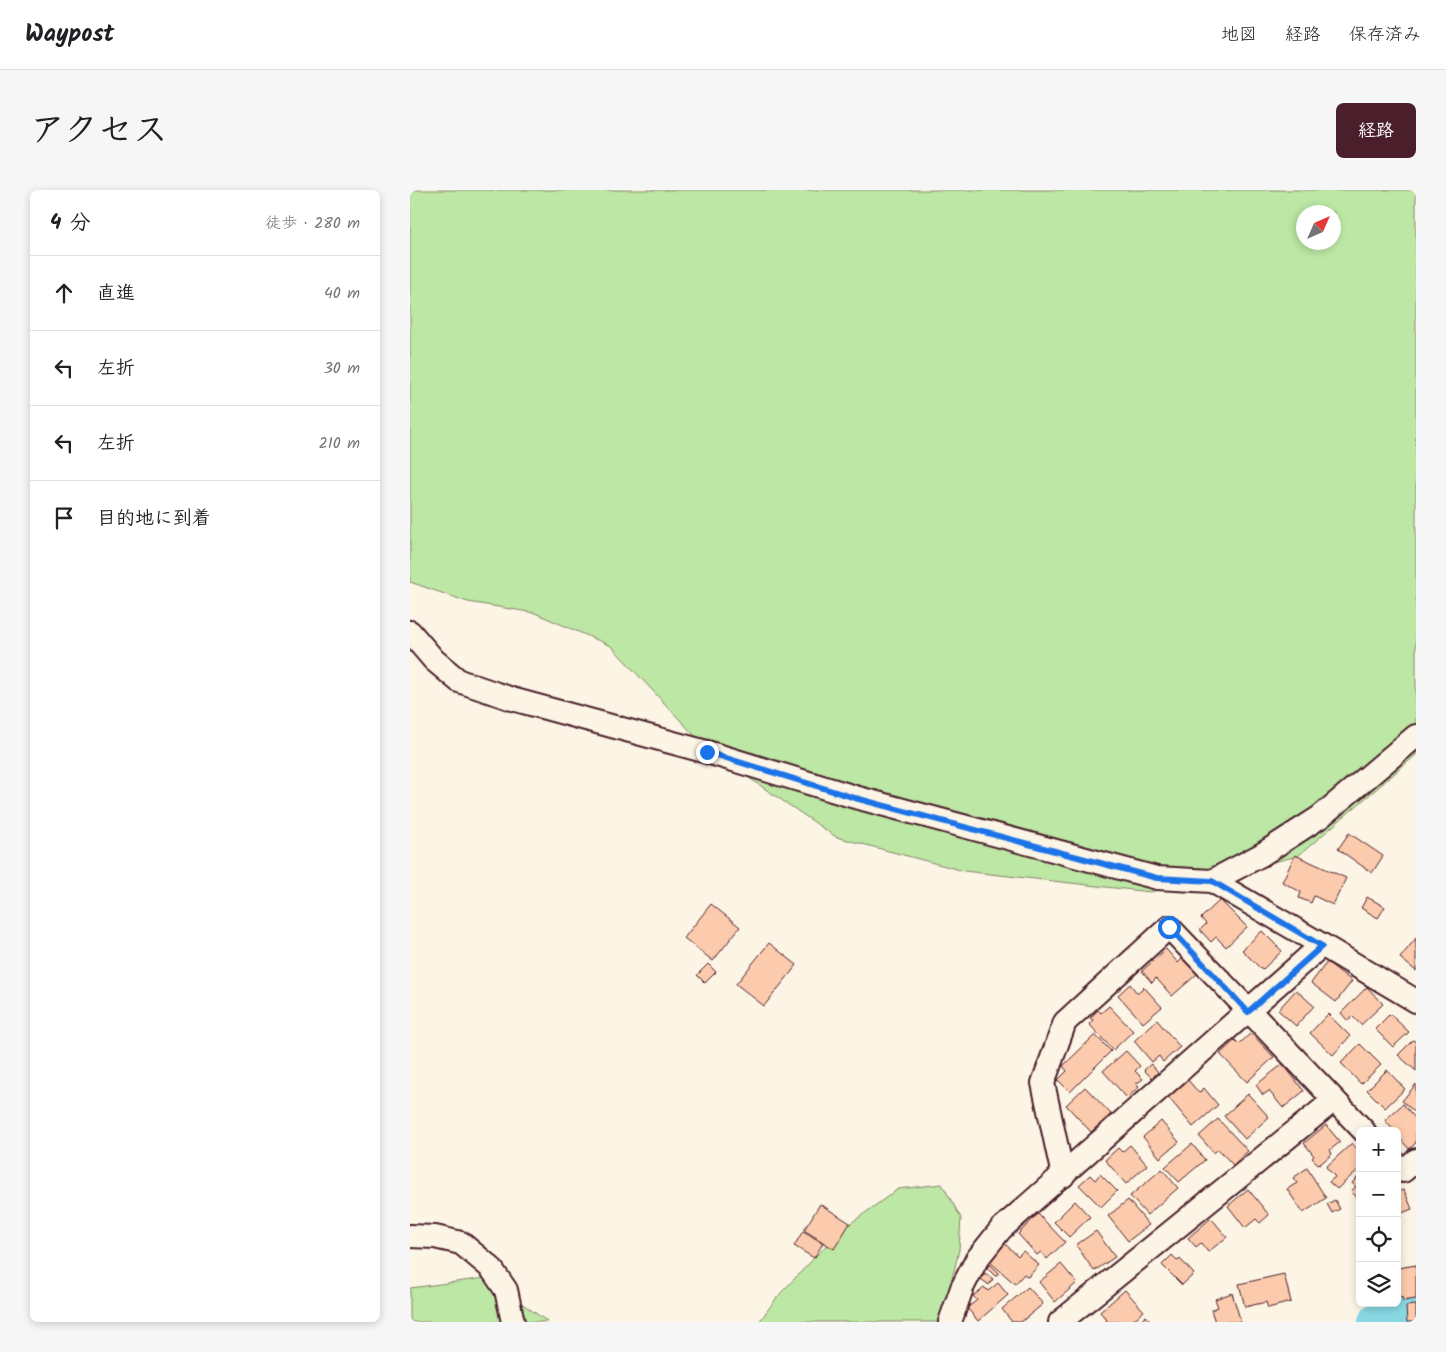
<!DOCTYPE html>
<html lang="ja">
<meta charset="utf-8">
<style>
:root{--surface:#fff;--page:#f6f6f6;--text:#202124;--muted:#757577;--line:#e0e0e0;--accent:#4a1f2b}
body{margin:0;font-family:Kalam,"Klee One",sans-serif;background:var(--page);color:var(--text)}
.controls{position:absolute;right:15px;bottom:15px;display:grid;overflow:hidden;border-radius:8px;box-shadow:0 2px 8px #0003}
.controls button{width:45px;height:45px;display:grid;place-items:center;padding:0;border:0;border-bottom:1px solid var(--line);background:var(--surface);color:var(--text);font:25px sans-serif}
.compass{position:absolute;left:886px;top:15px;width:45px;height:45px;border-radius:50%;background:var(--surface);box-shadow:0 2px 8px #0003;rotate:45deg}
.stop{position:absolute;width:15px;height:15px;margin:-11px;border:4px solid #1a73e8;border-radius:50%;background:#fff}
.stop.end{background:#1a73e8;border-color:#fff;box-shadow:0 1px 5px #0008}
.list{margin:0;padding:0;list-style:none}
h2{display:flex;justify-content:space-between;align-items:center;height:65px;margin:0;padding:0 20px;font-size:21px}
h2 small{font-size:16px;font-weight:400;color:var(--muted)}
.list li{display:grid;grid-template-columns:32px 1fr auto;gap:15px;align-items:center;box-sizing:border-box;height:75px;padding:0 20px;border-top:1px solid var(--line)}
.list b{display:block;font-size:19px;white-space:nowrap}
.list em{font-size:16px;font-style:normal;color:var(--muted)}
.icon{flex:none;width:28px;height:28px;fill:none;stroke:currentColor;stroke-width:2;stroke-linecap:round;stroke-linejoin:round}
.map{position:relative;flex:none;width:1006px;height:1132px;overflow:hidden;border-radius:8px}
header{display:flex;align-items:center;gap:30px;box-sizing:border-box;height:70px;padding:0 25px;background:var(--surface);border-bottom:1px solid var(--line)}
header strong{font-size:24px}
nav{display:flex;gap:28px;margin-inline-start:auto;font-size:18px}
.intro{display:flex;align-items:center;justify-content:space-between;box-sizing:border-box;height:120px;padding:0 30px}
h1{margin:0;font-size:35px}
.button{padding:12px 22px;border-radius:8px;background:var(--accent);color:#fff;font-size:18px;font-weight:700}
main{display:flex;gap:30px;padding:0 30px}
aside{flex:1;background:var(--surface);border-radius:8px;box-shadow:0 2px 8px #0003}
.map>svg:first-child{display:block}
.green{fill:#bce7a4;stroke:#838368;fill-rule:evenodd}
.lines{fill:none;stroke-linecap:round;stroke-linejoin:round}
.river{stroke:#88d8e4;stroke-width:38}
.building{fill:#fccaac;stroke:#4a1f2b}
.minor-casing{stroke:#4a1f2b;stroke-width:26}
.minor{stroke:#fcf5e5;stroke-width:22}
.route{stroke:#1a73e8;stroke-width:6}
</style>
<header>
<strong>Waypost</strong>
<nav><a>地図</a><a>経路</a><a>保存済み</a></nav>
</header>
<div class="intro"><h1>アクセス</h1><a class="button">経路</a></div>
<main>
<aside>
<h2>4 分<small>徒歩 · 280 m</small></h2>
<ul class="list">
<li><svg class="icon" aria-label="ahead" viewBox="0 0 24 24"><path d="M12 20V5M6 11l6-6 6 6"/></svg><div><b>直進</b></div><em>40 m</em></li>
<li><svg class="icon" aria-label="left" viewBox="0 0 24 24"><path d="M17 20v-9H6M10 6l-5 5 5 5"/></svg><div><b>左折</b></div><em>30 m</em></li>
<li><svg class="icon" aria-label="left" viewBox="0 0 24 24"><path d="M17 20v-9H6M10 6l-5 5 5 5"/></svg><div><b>左折</b></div><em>210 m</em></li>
<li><svg class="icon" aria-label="arrive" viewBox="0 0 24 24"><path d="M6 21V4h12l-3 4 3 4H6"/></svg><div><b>目的地に到着</b></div></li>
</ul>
</aside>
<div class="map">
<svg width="1006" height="1132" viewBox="0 0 1006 1132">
<rect width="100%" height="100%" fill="#fcf5e5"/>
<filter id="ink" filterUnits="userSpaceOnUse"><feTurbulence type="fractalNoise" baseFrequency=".02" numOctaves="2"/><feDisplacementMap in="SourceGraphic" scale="10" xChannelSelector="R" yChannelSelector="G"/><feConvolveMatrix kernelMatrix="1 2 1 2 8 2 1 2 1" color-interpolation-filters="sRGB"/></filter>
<g filter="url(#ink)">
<g class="green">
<path d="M 0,0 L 1006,0 L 1006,565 L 888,666 L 740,702 L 554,681 L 426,647 L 298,560 L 201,456 L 125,423 L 58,412 L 0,392 ZM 894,22 L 924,22 L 924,52 L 894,52 Z"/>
<polygon points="532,994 551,1028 549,1060 532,1132 349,1132 368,1106 430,1041 488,999"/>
<polygon points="76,1088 138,1132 0,1132 0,1098"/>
</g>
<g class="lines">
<polyline class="river" points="967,1132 1006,1120"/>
</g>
<g class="building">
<polygon points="939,643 973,666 962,683 928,659"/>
<polygon points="885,665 936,688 923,715 904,706 901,713 889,708 891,702 872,692"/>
<polygon points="957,707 975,717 968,728 951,718"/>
<polygon points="810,710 837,737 816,757 806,747 801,752 790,740 796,734 791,728"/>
<polygon points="301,714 330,737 303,771 274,748"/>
<polygon points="852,741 872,761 852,780 832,760"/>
<polygon points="1006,748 1006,781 990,768"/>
<polygon points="359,753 387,775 354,816 326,794"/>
<polygon points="756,759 768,773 773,768 787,784 762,806 746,788 742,793 732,781"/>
<polygon points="917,772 942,791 926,812 901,793"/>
<polygon points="298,774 306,782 295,793 287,785"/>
<polygon points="720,794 727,803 734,797 752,817 733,833 708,805"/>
<polygon points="957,797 973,814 951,835 942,826 938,831 931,823"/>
<polygon points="886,800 904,816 886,836 868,820"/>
<polygon points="699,816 723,841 703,860 679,834 683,830 680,828 688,820 691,823"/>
<polygon points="918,824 940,846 923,865 900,843"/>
<polygon points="980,824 999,842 983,857 965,839"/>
<polygon points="747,830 770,857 753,872 749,866 742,872 724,851"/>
<polygon points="841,843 864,867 837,892 810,864 825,850 829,854"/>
<polygon points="685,845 701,861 660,902 648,890 657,881 653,876"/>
<polygon points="1003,850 1006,852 1006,881 988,865"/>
<polygon points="950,854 971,875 951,894 931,873"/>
<polygon points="716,861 730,876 725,881 733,889 726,894 729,897 717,908 693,881"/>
<polygon points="741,874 748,882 742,888 734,880"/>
<polygon points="873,874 894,901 873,918 859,901 853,905 846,895"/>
<polygon points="977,880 995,899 975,918 957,900"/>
<polygon points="778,890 789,903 794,898 808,915 783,937 758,907"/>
<polygon points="1006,894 1006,923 992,911"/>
<polygon points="675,897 701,924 681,942 656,915"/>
<polygon points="838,904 859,927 835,949 814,926"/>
<polygon points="993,914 1006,929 1006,953 999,959 987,945 987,941 984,941 975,930"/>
<polygon points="808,929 838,961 823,975 808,959 804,963 789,946"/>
<polygon points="751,931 769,952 750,968 733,947"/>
<polygon points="916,935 930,952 920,960 922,964 909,975 902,968 904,966 894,953"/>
<polygon points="942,953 950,962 950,978 927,999 919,992 925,987 916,977"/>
<polygon points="782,954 795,970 769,992 755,977"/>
<polygon points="720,955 737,975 716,994 695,970 708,958 712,962"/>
<polygon points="897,978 916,1008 893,1023 877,999 887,993 883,988"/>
<polygon points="752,979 768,998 737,1025 720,1006"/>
<polygon points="690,984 707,1001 691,1017 669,995 680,985 685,990"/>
<polygon points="950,985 950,1011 941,1001 946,997 942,993"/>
<polygon points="838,999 859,1025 850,1033 846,1029 835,1038 818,1016"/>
<polygon points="994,1000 1002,1019 987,1025 987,1002"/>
<polygon points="718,1010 739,1035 718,1051 698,1026"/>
<polygon points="925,1010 930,1019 922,1023 917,1014"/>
<polygon points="665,1011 680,1027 659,1047 644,1032"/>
<polygon points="410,1014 440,1033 424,1059 394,1040"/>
<polygon points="628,1024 655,1052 637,1069 631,1062 627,1065 608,1044"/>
<polygon points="801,1028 817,1047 798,1062 791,1053 786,1057 778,1048"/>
<polygon points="393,1041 413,1053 404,1068 384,1056"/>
<polygon points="686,1041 705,1067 684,1081 666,1055"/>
<polygon points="595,1054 608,1066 613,1061 629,1075 618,1087 614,1084 605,1094 579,1071"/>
<polygon points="762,1065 768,1071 770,1069 784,1084 772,1095 752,1075"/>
<polygon points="580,1074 589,1083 585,1086 577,1078"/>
<polygon points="651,1074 667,1093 645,1112 629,1092"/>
<polygon points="1006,1075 1006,1109 993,1111 992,1107 987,1108 988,1078"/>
<polygon points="575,1083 583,1089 579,1095 571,1089"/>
<polygon points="874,1084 881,1112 858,1118 856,1112 835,1117 829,1094"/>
<polygon points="588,1093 598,1105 568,1131 557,1118 567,1110 563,1106 574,1097 578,1101"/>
<polygon points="618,1097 633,1114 611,1132 602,1132 592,1119"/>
<polygon points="715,1100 734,1121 721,1132 695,1132 697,1130 690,1122"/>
<polygon points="822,1103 831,1132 805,1132 801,1120 808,1117 805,1109"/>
<polygon points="1006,1115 1006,1132 997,1132 996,1116"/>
<polygon points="736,1126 742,1132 729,1132"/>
</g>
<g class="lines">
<defs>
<g id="minor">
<polyline points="0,442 24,470 49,491 102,509 297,562 445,607 747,688 802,691 912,755 591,1039 567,1069 552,1098 540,1132"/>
<polyline points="802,691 851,665 910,627 1006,546"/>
<polyline points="912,755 1006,811"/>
<polyline points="987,975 993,981 1006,970"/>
<polyline points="653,986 633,893 655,832 759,737 954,941"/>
<polyline points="0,1046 25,1047 51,1053 81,1078 96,1100 103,1132"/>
<polyline points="650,1132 924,910"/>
</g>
</defs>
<use href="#minor" class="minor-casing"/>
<use href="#minor" class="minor"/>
</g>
</g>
<g class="lines" filter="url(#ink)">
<polyline class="route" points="297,562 445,608 747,688 802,691 912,756 838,822 759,737"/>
</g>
</svg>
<div class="controls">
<button>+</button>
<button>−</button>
<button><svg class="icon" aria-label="locate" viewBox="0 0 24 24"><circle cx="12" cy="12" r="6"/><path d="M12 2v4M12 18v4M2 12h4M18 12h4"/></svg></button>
<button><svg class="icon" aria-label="layers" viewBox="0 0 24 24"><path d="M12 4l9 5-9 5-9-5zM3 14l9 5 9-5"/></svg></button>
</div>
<svg class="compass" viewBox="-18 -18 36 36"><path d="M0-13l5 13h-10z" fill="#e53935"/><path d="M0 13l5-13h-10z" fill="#757577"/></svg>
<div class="stop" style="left:759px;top:737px"></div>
<div class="stop end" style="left:297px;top:562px"></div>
</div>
</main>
